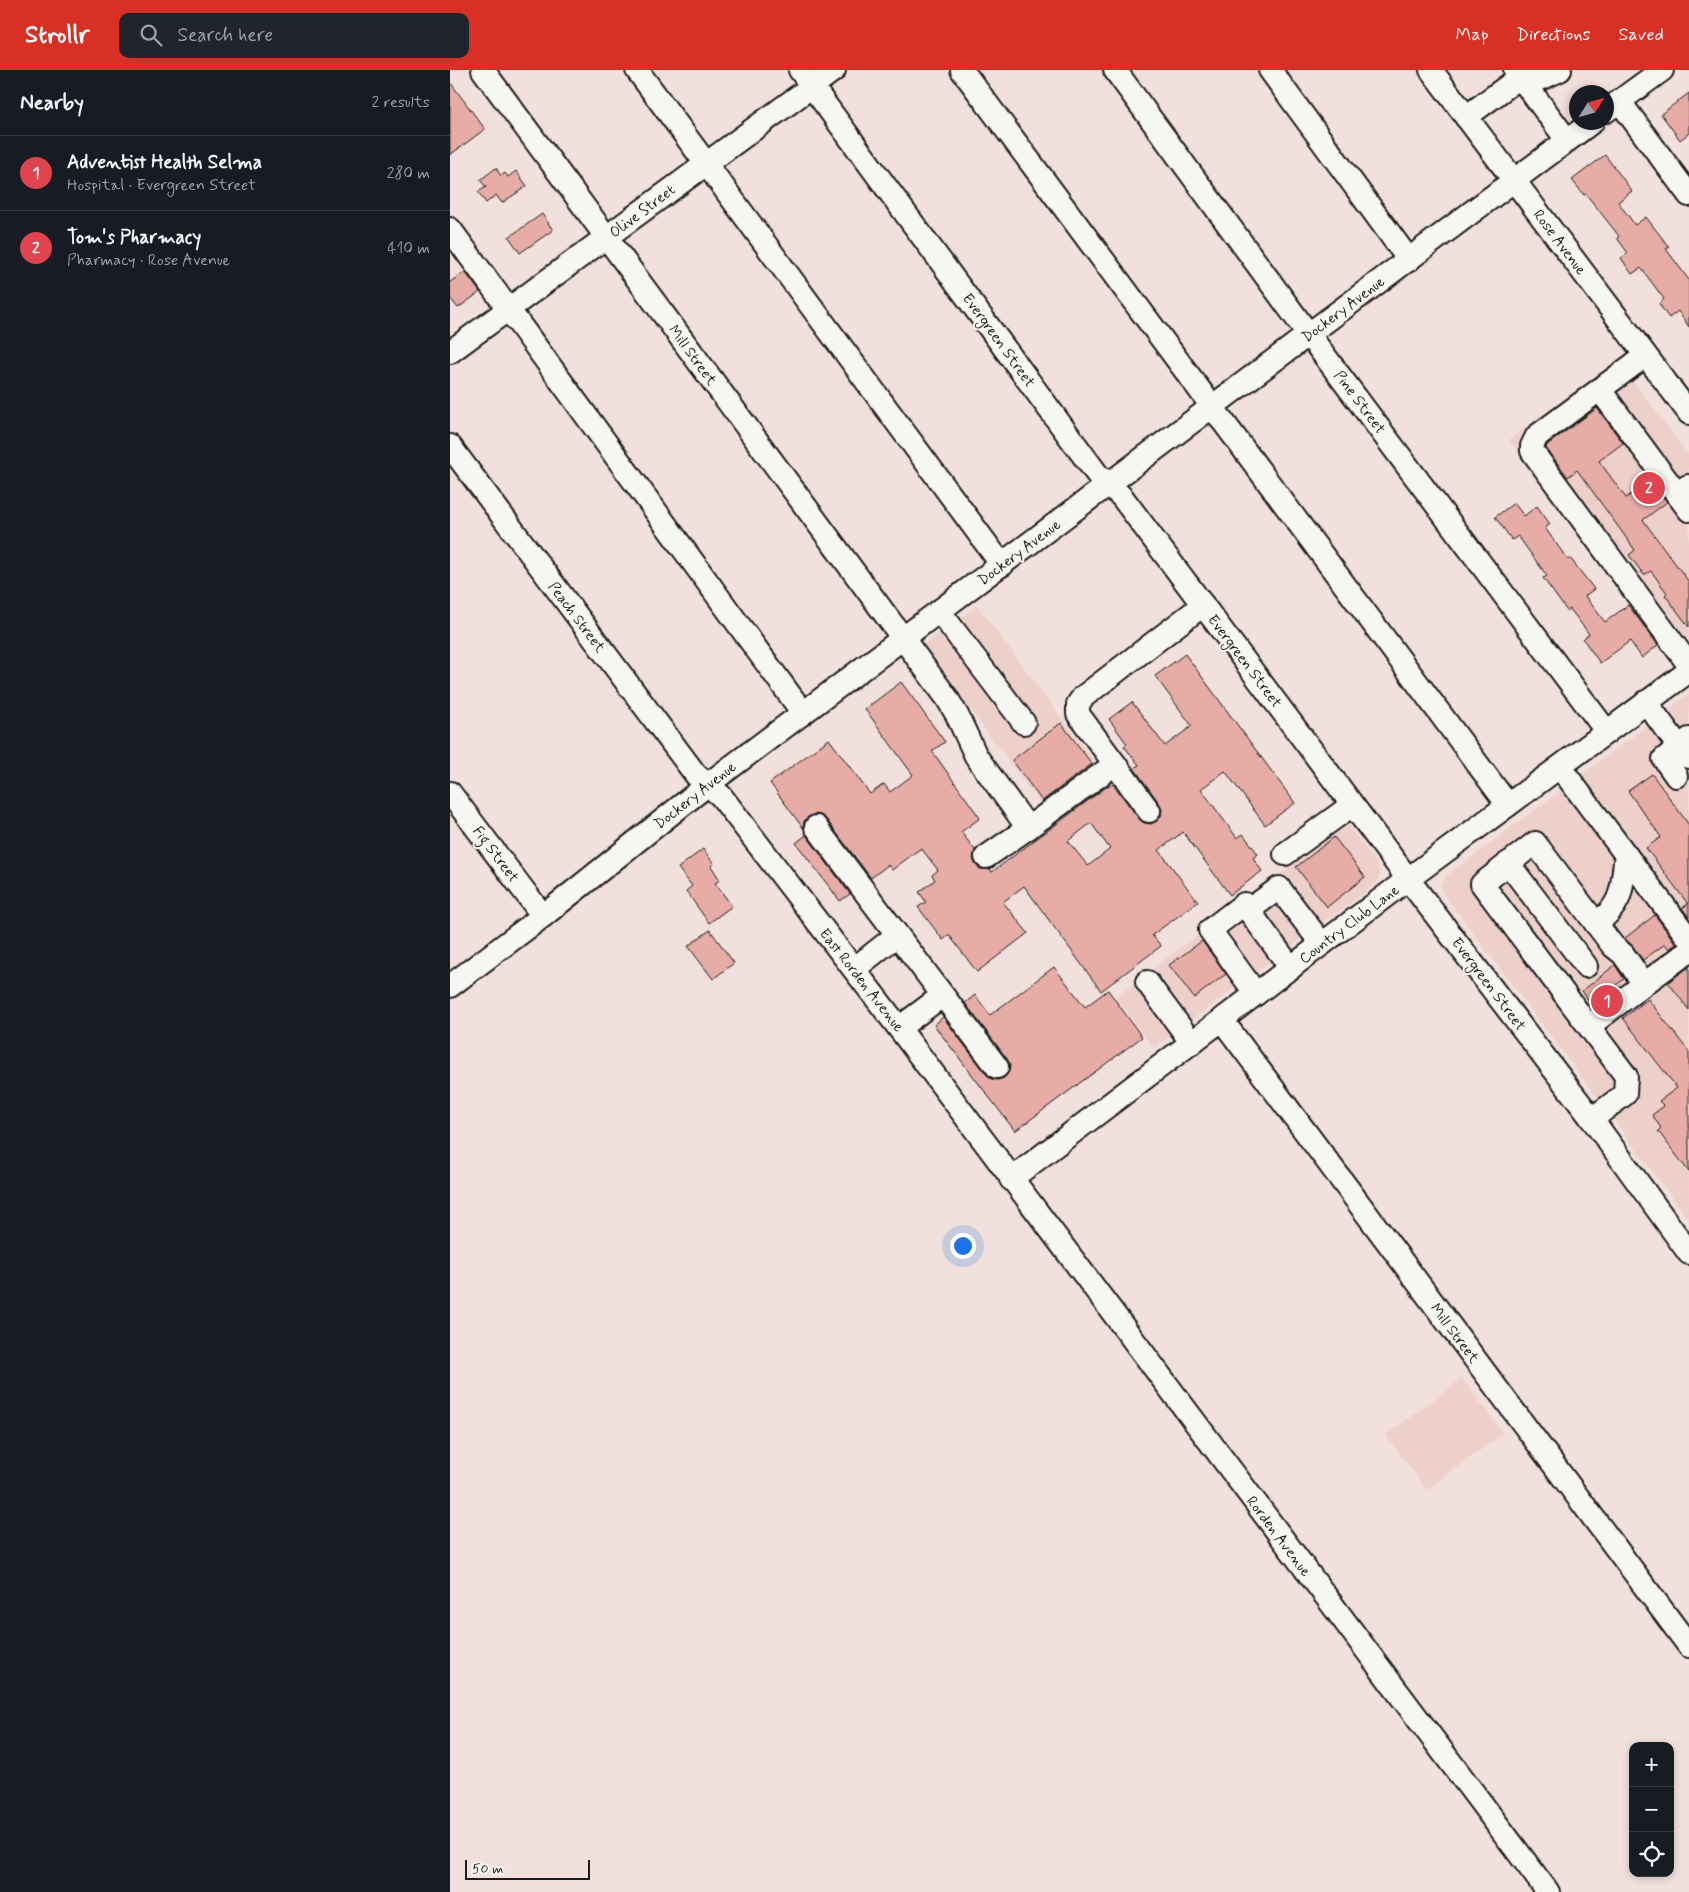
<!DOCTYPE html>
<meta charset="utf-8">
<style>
:root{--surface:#171b24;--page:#20242c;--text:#f1f3f6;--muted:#9ea1a6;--line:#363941;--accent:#d93025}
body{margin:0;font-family:Mynerve,sans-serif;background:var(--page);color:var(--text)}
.controls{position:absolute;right:15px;bottom:15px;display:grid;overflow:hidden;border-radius:10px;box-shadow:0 2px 8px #0003}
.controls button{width:45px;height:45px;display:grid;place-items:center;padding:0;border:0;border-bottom:1px solid var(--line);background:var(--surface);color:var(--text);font:25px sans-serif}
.compass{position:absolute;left:1119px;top:15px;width:45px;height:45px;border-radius:50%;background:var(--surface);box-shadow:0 2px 8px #0003;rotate:53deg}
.scale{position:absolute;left:15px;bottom:12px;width:125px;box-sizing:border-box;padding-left:5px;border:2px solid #1c1c1c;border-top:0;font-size:14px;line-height:18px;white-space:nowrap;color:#1c1c1c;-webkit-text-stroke:4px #f6f6f2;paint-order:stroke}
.you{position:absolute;left:512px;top:1175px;width:18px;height:18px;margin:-12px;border:4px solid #fff;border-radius:50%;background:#1a73e8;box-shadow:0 0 0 8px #1a73e833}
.badge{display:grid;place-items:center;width:32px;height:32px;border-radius:50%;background:var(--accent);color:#fff;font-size:16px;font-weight:700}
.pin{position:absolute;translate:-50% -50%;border:2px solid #fff;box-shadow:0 1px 5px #0006}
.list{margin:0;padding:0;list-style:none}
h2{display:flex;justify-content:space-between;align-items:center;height:65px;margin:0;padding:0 20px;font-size:21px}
h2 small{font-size:16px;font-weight:400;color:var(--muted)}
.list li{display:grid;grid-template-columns:32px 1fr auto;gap:15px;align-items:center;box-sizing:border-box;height:75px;padding:0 20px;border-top:1px solid var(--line)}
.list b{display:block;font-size:19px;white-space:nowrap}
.list p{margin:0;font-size:16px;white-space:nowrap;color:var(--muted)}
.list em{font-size:16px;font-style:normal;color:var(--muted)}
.icon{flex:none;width:28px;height:28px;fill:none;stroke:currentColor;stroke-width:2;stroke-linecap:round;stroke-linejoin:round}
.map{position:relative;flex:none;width:1239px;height:1822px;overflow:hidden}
header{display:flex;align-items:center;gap:30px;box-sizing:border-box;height:70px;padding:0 25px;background:var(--accent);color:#fff}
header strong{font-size:24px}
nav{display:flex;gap:28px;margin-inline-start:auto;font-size:18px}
.search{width:350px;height:45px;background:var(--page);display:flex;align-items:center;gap:12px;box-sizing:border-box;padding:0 18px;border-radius:10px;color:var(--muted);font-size:19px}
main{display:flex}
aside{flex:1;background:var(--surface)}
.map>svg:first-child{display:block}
.built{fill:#eed0cb}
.building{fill:#e6aca5;stroke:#1c1c1c;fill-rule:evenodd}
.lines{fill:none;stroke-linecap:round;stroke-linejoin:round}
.minor-casing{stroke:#1c1c1c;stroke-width:26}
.minor{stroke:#f6f6f2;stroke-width:22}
.labels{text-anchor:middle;stroke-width:4;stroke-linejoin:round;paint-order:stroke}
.street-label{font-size:15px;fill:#1c1c1c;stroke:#f6f6f2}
</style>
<header>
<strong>Strollr</strong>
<div class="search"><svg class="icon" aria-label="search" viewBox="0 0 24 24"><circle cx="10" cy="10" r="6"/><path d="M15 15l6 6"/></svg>Search here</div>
<nav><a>Map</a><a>Directions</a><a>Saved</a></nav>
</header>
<main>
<aside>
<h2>Nearby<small>2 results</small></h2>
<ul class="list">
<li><span class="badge" style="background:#e0444e">1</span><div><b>Adventist Health Selma</b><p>Hospital · Evergreen Street</p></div><em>280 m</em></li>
<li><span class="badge" style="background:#e0444e">2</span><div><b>Tom's Pharmacy</b><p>Pharmacy · Rose Avenue</p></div><em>410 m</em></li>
</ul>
</aside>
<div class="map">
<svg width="1239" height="1822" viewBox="0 0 1239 1822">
<rect width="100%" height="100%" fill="#f1e0db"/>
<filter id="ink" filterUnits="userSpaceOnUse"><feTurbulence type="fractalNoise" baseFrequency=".02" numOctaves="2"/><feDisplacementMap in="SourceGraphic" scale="10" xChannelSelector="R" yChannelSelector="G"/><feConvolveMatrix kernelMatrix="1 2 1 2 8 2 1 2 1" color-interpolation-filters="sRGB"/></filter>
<g filter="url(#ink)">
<g class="built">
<polygon points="1167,290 1239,385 1239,579 1189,545 1059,370"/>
<polygon points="527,535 648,697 593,737 473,576"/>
<polygon points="1239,624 1239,1150 994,824 990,816 995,807"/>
<polygon points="897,754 927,794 930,804 927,813 704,978 665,927"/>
<polygon points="1012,1308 1053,1363 977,1420 936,1365"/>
</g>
<g class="building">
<polygon points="0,12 35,59 0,85"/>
<polygon points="1239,23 1239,63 1230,70 1211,44"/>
<polygon points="1155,85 1182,121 1168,132 1185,155 1196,147 1219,177 1216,179 1239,210 1239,257 1228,241 1219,248 1209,234 1214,229 1191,198 1182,204 1171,188 1178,183 1167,168 1169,166 1136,124 1134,125 1122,110"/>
<polygon points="46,98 51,106 55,103 58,107 66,101 77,116 52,133 46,125 36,133 28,122 36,117 30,110"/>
<polygon points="92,144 103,160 70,183 59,167"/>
<polygon points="15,202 30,222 8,238 0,228 0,212"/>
<polygon points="1147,338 1173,373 1149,391 1176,428 1200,410 1217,432 1193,450 1239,512 1239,557 1215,525 1217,523 1201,501 1194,505 1179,485 1185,480 1127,400 1118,407 1096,378 1097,375"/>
<polygon points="1064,433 1074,446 1087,436 1100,454 1095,458 1118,490 1120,488 1144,519 1135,526 1155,552 1178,535 1208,575 1192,588 1180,571 1150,593 1133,569 1139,564 1120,539 1117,541 1093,508 1097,506 1068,466 1062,470 1045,447"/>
<path d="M 735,584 L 845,733 L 815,755 L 775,701 L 751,719 L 787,768 L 793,764 L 808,784 L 803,788 L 812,801 L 780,825 L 733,762 L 709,780 L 748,832 L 702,865 L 711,876 L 651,921 L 574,816 L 553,832 L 578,863 L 527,902 L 499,865 L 493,870 L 468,837 L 476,832 L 469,822 L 485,810 L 482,805 L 488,800 L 471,778 L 442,800 L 438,795 L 421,808 L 376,749 L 371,745 L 364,744 L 358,747 L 354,751 L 353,758 L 320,713 L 379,669 L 420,724 L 434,714 L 440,722 L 463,705 L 415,639 L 451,612 L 495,672 L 482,681 L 530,748 L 511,762 L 525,780 L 523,789 L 526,795 L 530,799 L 540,799 L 542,802 L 659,715 L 660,716 L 663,714 L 689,749 L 694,753 L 701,754 L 707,751 L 711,746 L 712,739 L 710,734 L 684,698 L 689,695 L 674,676 L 677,674 L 659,649 L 682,632 L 715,676 L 742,656 L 705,606 ZM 641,753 L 660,779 L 638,796 L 618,771 Z"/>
<polygon points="611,653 642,694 592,731 562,690"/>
<polygon points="1202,704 1239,755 1239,847 1232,838 1238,834 1196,778 1211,767 1178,721"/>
<polygon points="356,765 400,824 390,831 346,773"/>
<polygon points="884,767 915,807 877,837 846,797"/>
<polygon points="253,779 264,794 261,796 270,810 265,813 282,836 259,853 236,821 242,816 228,798"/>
<polygon points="1205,845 1226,874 1219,879 1215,874 1193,890 1175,868"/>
<polygon points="260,860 284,893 263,909 238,876"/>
<polygon points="752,871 776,904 744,928 719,895"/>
<polygon points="1165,895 1174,909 1141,934 1132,921"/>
<polygon points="604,897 635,937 658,920 692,967 565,1061 484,955 493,947 537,1005 541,1009 548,1010 554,1008 559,1002 560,996 558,990 515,933 525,925 540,945"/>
<polygon points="1239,897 1239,940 1218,912"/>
<polygon points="1198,929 1239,982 1239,1102 1208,1061 1211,1058 1202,1045 1214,1036 1209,1031 1227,1018 1173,948"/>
</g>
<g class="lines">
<defs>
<g id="minor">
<polyline points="33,0 497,628 507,645 526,686 578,758 536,787"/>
<polyline points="187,0 552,495"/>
<polyline points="350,0 647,404 672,427 958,809 1142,1049 1239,1183"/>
<polyline points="512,0 1058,735"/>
<polyline points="665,0 859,265 1157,662"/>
<polyline points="820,0 959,190"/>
<polyline points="981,0 1239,343"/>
<polyline points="1065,0 1117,70"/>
<polyline points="1077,15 1110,0"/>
<polyline points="1170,32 1239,125"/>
<polyline points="1156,41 1212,0"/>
<polyline points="1016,47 1070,7 1075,0"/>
<polyline points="0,159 353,643"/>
<polyline points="0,282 384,0"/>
<polyline points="1195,286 1087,366 1082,376 1082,381 1239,595"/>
<polyline points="1150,320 1227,424"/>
<polyline points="0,376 246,705 271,726 449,958 1098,1822"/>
<polyline points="1238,416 1227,424 1239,440"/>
<polyline points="490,542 574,653"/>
<polyline points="1196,632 1229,677 1239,669"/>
<polyline points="665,694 699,741"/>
<polyline points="1110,697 1239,869"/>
<polyline points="1226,706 1214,689 1229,677 1238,687"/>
<polyline points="0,723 93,846"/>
<polyline points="366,757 547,997"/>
<polyline points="578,758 665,694 628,644 628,634 633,627 753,535"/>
<polyline points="835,784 902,735"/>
<polyline points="1058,793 1136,896"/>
<polyline points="799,840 829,818 872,874"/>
<path d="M 1146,854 C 1175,832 1171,818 1176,785"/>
<polyline points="404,899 447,865"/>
<polyline points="697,912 742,973"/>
<polyline points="0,916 93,846 257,715 1142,52"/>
<polyline points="806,924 760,860 794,834 841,898"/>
<polyline points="772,950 1239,1576"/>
<polyline points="1139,956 1194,914"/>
<polyline points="449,958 492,926"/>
<polyline points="1142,1049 1175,1024 1176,1006 1032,814 1085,773 1163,876 1173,884 1194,914 1239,881"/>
<polyline points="561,1109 958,809 1239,601"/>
</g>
</defs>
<use href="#minor" class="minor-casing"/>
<use href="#minor" class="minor"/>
</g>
</g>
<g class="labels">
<g class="street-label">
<text transform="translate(192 141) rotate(-37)" y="5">Olive Street</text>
<text transform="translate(1110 172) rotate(53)" y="5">Rose Avenue</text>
<text transform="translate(893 239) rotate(-37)" y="5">Dockery Avenue</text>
<text transform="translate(549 270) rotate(54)" y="5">Evergreen Street</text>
<text transform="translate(243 285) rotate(54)" y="5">Mill Street</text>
<text transform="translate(910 332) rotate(53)" y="5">Pine Street</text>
<text transform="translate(569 482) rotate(-37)" y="5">Dockery Avenue</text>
<text transform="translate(127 547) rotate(53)" y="5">Peach Street</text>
<text transform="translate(795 591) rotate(53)" y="5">Evergreen Street</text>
<text transform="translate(245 725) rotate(-38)" y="5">Dockery Avenue</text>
<text transform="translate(46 784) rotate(53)" y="5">Fig Street</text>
<text transform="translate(899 854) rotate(-37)" y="5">Country Club Lane</text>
<text transform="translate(412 910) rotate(52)" y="5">East Rorden Avenue</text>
<text transform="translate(1039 914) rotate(53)" y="5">Evergreen Street</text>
<text transform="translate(1005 1263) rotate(53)" y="5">Mill Street</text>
<text transform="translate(829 1466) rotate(53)" y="5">Rorden Avenue</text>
</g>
</g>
</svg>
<div class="controls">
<button>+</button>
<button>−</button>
<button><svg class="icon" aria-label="locate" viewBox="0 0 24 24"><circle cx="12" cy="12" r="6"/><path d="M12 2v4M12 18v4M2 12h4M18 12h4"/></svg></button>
</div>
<svg class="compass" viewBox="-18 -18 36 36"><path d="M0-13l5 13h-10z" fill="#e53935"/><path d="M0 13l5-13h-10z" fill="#9ea1a6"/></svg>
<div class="scale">50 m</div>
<div class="you"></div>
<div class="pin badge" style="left:1157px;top:931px;background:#e0444e">1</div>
<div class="pin badge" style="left:1199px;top:418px;background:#e0444e">2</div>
</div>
</main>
